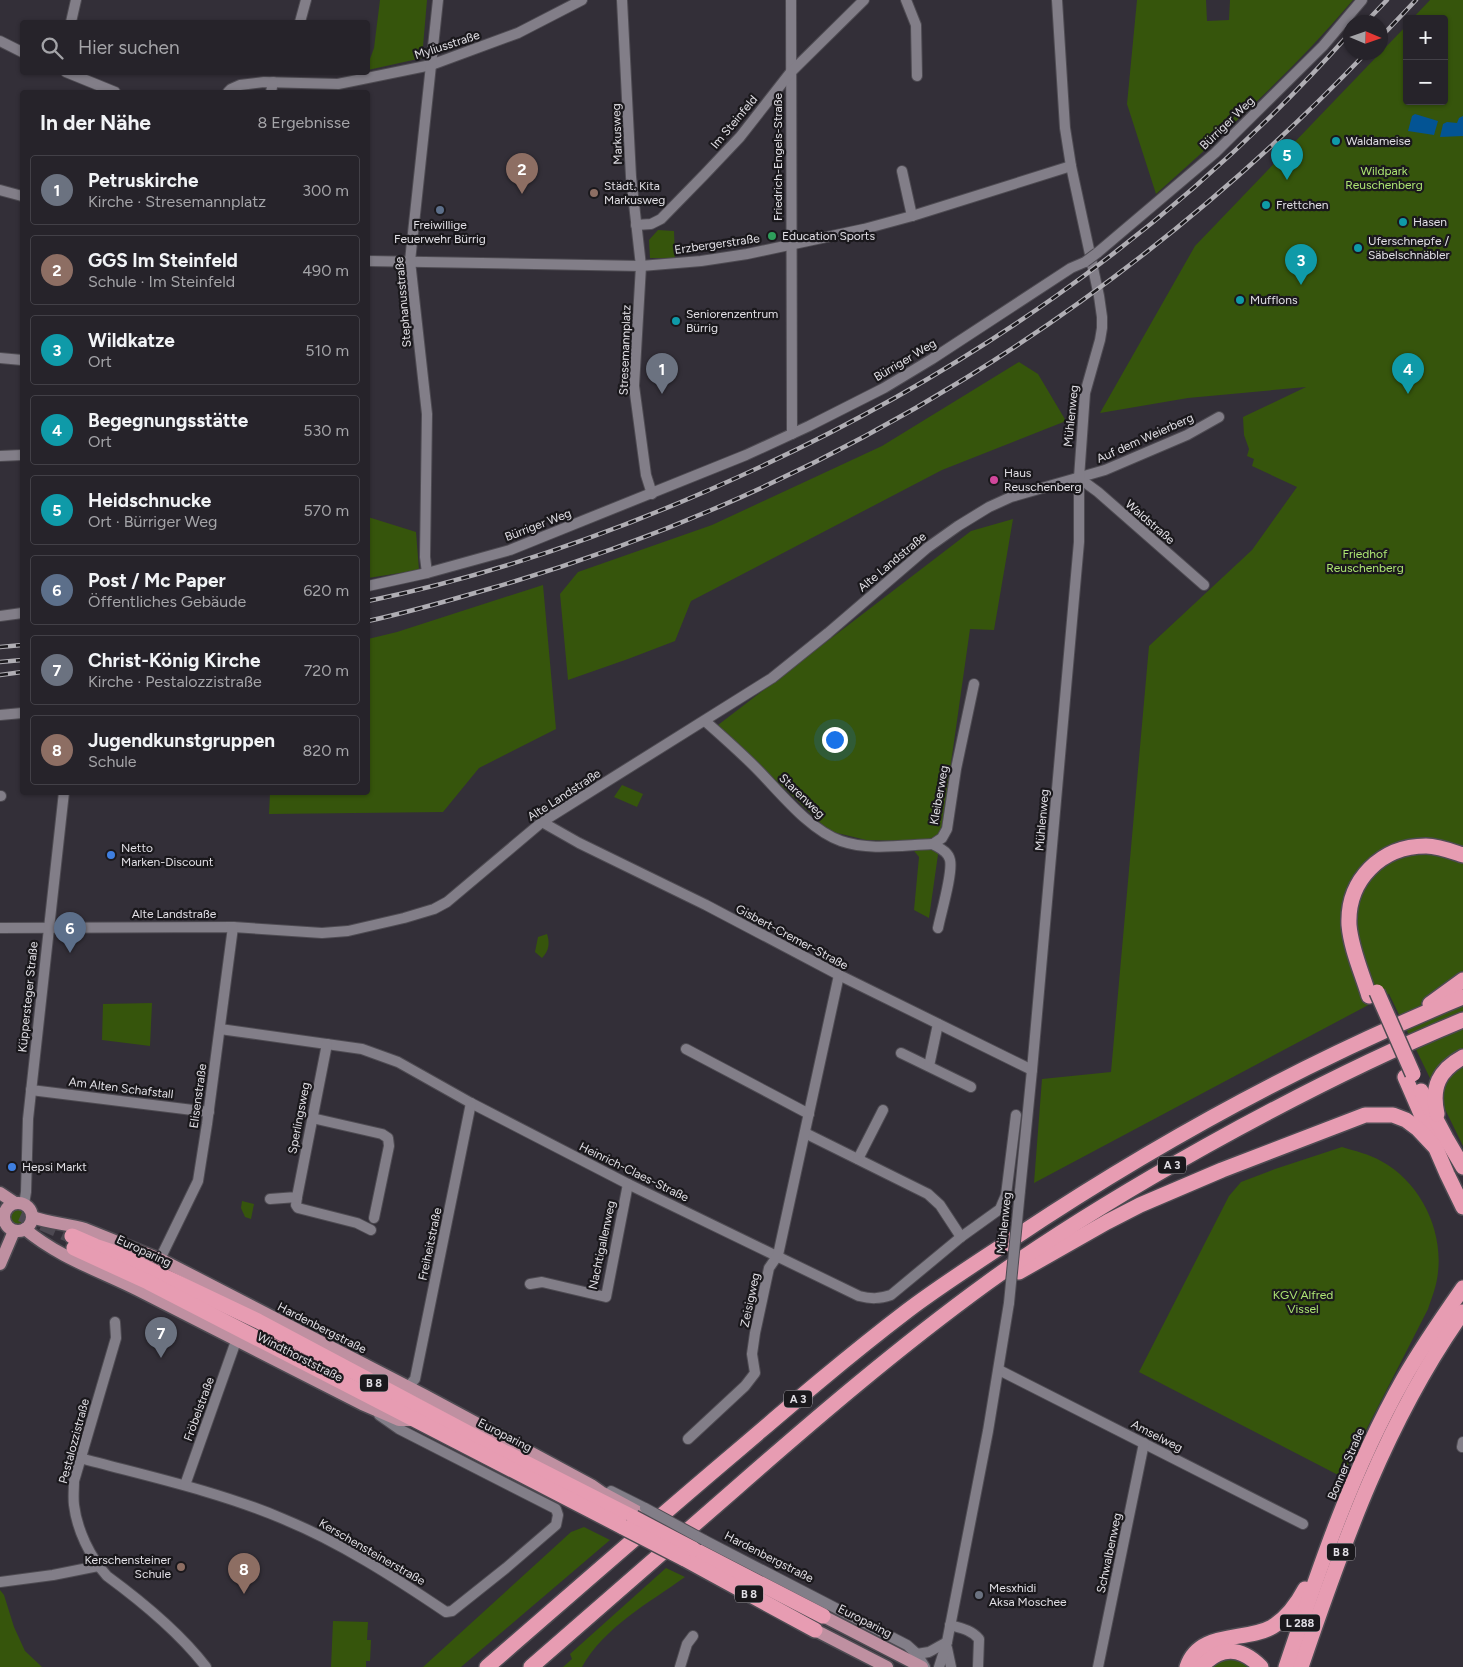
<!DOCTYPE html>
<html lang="de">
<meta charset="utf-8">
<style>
:root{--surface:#26232a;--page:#322f36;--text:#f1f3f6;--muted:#a4a4a8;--line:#424047;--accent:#1a73e8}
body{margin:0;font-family:Figtree,sans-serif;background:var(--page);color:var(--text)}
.controls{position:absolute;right:15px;top:15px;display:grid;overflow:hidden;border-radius:5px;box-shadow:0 1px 4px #0004}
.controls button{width:45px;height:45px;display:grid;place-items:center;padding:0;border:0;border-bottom:1px solid var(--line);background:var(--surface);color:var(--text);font:25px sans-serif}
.compass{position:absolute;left:1343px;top:15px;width:45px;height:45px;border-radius:50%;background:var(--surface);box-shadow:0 1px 4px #0004;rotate:92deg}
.you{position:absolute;left:834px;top:739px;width:18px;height:18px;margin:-12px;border:4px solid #fff;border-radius:50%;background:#1a73e8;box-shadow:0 0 0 8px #1a73e833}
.badge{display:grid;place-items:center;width:32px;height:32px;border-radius:50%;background:var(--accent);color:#fff;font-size:16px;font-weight:700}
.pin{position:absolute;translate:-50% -41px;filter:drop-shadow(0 1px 2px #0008)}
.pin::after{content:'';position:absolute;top:26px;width:18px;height:15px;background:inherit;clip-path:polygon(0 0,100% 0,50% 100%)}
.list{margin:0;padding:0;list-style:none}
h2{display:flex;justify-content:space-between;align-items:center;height:65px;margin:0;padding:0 20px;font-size:21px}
h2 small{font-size:16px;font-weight:400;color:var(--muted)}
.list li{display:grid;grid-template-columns:32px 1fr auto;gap:15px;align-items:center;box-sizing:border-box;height:70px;margin:0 10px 10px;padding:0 10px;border:1px solid var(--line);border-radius:5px}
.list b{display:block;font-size:19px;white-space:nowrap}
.list p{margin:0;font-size:16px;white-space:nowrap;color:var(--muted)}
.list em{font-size:16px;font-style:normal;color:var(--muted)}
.icon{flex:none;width:28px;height:28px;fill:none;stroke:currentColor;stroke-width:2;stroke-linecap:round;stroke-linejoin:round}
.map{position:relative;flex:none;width:1463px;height:1667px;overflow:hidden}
.search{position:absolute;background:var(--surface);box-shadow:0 1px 4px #0004;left:20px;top:20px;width:350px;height:55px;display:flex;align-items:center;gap:12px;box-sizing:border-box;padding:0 18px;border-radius:5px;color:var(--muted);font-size:19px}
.panel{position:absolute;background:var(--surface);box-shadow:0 1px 4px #0004;left:20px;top:90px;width:350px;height:705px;border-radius:5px}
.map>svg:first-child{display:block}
.green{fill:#36550c}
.water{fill:#035494}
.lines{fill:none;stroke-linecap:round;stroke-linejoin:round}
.highway-tunnel{stroke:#4d4952;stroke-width:15;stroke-dasharray:15 8;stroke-linecap:butt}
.minor-casing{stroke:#4e4b52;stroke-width:12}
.major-casing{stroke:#4e4b52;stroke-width:15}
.highway-casing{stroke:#4e4b52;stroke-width:18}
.minor{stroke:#827e88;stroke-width:10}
.major{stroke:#bf90a1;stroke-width:12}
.highway{stroke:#e79cb2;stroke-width:15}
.rail-casing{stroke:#b0aeb4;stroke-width:4.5}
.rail{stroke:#1a181c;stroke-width:2.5;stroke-dasharray:8;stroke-linecap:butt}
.minor-bridge-casing{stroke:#4e4b52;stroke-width:12;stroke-linecap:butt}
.highway-bridge-casing{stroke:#4e4b52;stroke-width:18;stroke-linecap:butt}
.minor-bridge{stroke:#827e88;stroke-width:10}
.highway-bridge{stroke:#e79cb2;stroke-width:15}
.culture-dot{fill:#0f9aa8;stroke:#1a181c;stroke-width:2}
.education-dot{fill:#8d6e63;stroke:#1a181c;stroke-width:2}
.service-dot{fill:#5c6f8a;stroke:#1a181c;stroke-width:2}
.leisure-dot{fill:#2e9e5b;stroke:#1a181c;stroke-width:2}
.hotel-dot{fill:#d1479c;stroke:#1a181c;stroke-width:2}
.shop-dot{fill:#3f7fe0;stroke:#1a181c;stroke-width:2}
.worship-dot{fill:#6b7280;stroke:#1a181c;stroke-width:2}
.labels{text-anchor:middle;stroke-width:4.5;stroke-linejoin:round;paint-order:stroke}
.shield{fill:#1a181c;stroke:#a5a3a9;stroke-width:1}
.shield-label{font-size:11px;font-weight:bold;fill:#e1dfe5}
.street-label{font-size:12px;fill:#e1dfe5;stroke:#1a181c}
.poi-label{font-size:12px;fill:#e1dfe5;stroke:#1a181c;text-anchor:start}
.park-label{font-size:12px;fill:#ade573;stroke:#1a181c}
</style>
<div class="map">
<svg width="1463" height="1667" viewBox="0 0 1463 1667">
<rect width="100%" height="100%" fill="#332f38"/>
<g class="green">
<polygon points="380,0 427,0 422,58 368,70 368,64 374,48"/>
<path d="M 1137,0 L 1206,0 L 1207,21 L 1229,20 L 1230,0 L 1353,0 C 1293,71 1225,132 1156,194 L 1127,104 Z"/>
<polygon points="1430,0 1463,0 1463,1146 1389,994 1034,1183 1042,1079 1111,1072 1149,646 1252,550 1297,487 1252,466 1254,459 1247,456 1249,449 1244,435 1243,417 1306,387 1188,398 1100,413 1195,246 1407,25 1407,101 1444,101 1444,19 1412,19"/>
<polygon points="658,230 674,231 675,258 650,258 649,240"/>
<polygon points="1019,362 1038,374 1066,421 942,470 691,601 675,641 628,659 568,680 560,594 578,572 712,525 882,446"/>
<polygon points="368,517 416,532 419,570 368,578"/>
<polygon points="1013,519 994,630 970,629 929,918 914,910 919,857 906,841 866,840 829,831 718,725 971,531"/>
<polygon points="543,585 556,729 479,768 443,812 269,814 270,793 368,792 368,639 397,632"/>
<polygon points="622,785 643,794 637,807 614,797"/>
<path d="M 547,934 C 550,943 549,951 542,958 L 535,952 L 538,937 Z"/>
<polygon points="152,1003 150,1046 102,1040 103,1004"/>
<path d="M 1342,1147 C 1355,1151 1369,1154 1381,1161 C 1420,1182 1443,1229 1438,1272 C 1437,1285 1432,1297 1428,1309 L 1342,1477 L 1139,1372 L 1229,1196 L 1241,1182 L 1275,1169 Z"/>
<polygon points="242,1201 254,1204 251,1219 245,1217 241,1208"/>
<circle cx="18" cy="1216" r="8"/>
<polygon points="584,1527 610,1540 461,1667 423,1667 571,1532"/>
<path d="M 666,1568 L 685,1577 C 649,1603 604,1627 582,1667 L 563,1667 L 572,1659 L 570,1654 Z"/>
<polygon points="0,1590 4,1595 14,1627 25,1651 42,1667 0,1667"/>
<polygon points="333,1621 368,1622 367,1640 371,1640 370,1661 366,1661 366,1667 331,1667"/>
<polygon points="1239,1658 1254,1667 1210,1667 1220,1659"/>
</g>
<g class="water">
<polygon points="1415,114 1438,121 1434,135 1408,131 1412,116"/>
<polygon points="1463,116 1463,136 1440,137 1443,124 1447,122 1457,123 1459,118"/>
</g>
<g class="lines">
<polyline class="highway-tunnel" points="0,1205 72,1236"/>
<defs>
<g id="minor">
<polyline points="622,0 631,177 641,266 634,386 646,475 652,494"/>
<polyline points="791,0 792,434"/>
<polyline points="906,0 916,25 917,76"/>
<polyline points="71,22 76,0"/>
<polyline points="300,22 306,0"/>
<polyline points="0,41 22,52"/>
<polyline points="66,72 115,92"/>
<polyline points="228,92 231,89 240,85 264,82 338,84 431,65 518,33 582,0"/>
<polyline points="271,92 273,82"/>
<polyline points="902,171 912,216"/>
<polyline points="0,190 22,196"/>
<polyline points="636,225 651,224 661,219 704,175 740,137 790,73 864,0"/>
<polyline points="1097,253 1215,153 1323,46 1362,0"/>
<polyline points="368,261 641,266 701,261 747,254 864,229 912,216 1071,166"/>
<polyline points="0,358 22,360"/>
<polyline points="0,456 22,455"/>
<polyline points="1079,478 1098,492 1204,585"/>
<polyline points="427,573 425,557 427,414 410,261 438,0"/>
<polyline points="368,586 427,573 510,550 746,455 809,426 884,388 932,359 1071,268 1085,262"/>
<polyline points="0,616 22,613"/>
<polyline points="0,715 22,713"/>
<path d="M 705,721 C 722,736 739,751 755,767 C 780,792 809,830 841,841 C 870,851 903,845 933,844"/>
<polyline points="0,796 1,796"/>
<polyline points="542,822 579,843 706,905 839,975 1032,1070"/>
<polyline points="0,928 233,927 322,933 348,931 404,918 434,909 447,902 542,822 772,678 828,633 927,548 958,526 989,507 1011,497 1105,470 1187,435 1219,417"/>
<path d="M 938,928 C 941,913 953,873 950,860 C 948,851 939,848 933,844 L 942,838 L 947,829 L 956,769 L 974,684"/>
<path d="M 220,1029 L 362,1049 L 398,1062 L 471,1103 L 628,1184 L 859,1296 C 871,1299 879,1299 891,1295 L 961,1237 L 1000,1209 L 1006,1195 L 1016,1115"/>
<polyline points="686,1049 809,1114"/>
<polyline points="901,1053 971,1087"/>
<polyline points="929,1066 938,1024"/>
<polyline points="31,1090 209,1112"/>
<polyline points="312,1118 382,1134 388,1138 389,1146 374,1218"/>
<polyline points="805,1133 928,1194 940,1205 961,1237"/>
<polyline points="858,1159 883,1110"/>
<polyline points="1020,1191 1032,1070 1079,542 1079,478 1085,393 1100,340 1102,328 1102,317 1099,296 1071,166 1065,128 1057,0"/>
<polyline points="297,1197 296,1205 298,1208 357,1223 371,1230"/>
<polyline points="270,1199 297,1197 327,1044"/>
<polyline points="24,1204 26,1192 28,1119 64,792"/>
<polyline points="160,1259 198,1181 207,1124 233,927"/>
<polyline points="530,1284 542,1282 606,1297 628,1184"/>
<path d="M 115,1322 L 116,1338 L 74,1481 C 74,1489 73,1497 74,1505 C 77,1530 90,1557 107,1576 C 141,1601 180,1633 206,1667"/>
<polyline points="999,1370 1303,1524"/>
<polyline points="408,1387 415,1379 471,1103"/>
<polyline points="688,1439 745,1386 755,1373 752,1354 755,1333 769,1268 778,1255 839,975"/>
<polyline points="1462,1447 1463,1442"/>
<path d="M 80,1458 C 147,1476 217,1491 281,1518 C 340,1542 394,1577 446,1612 L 452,1611 L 506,1568 L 556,1525 L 558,1515 L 556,1509 L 399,1429 L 379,1415"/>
<polyline points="185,1485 236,1341"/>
<polyline points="611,1491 645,1508"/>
<polyline points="704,1540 907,1645 917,1654 925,1667"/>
<polyline points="0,1582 53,1575 98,1566"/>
<path d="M 950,1625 C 961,1628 972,1630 979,1639 L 978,1667"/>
<polyline points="947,1648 951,1667"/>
<polyline points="917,1654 929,1652 947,1642"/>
<polyline points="680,1667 687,1644 693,1636"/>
<polyline points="939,1667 947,1642 988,1431 1009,1303"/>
<polyline points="1098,1667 1144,1443"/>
</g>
<g id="major">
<polyline points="0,1193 15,1203"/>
<circle cx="18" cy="1217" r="14"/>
<path d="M 32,1217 C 49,1223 68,1224 85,1229 L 160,1259 L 424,1395 L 591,1485 L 601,1492 L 640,1513 L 642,1517"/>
<path d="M 25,1229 C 58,1257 100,1271 138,1290 C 213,1328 287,1366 362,1404 L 399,1420 L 416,1420"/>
<polyline points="0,1264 14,1231"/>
<polyline points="823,1616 922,1667"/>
<polyline points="815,1630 887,1667"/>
</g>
<g id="highway">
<path d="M 1369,996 C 1362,973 1351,949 1349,925 C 1347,880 1381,846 1426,846 C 1438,846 1451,851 1463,855"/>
<polyline points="1430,1004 1463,980"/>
<polyline points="1405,1077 1447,1174 1463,1207"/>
<polyline points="1421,1091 1446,1138 1463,1167"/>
<path d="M 1437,1114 C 1431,1087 1439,1070 1463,1057"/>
<polyline points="72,1236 95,1246 113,1252 258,1321 504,1452 634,1518"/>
<polyline points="74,1248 148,1282 623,1527"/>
<polyline points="1019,1272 1107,1222 1140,1205 1222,1170 1365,1115 1393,1115 1406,1120 1418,1129 1434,1146"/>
<polyline points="693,1549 823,1616"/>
<polyline points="683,1558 815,1630"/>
<path d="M 487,1667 C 570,1595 652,1523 736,1452 C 792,1404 848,1356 907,1311 C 940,1286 976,1263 1011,1240 C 1153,1145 1304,1062 1463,997"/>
<path d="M 531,1667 C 598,1608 666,1549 734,1490 C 816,1418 899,1347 987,1283 C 1057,1232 1131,1188 1206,1146 C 1289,1100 1375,1056 1463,1020"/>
<path d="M 1187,1667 C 1199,1630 1245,1642 1272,1627 C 1287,1618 1297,1604 1305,1589"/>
<path d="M 1201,1667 C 1221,1645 1241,1647 1261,1667"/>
<path d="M 1286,1667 C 1319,1569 1352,1470 1403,1380 C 1421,1348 1442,1318 1463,1288"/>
<path d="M 1301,1667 C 1343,1543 1387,1419 1463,1312"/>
</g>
</defs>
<use href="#minor" class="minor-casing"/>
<use href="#major" class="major-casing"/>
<use href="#highway" class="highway-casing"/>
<use href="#minor" class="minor"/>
<use href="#major" class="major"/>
<use href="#highway" class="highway"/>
<defs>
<g id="rail">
<polyline points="1366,22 1387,0"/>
<polyline points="1380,38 1416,0"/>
<path d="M 368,601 C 485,577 599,538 709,490 C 957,382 1170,235 1350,33"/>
<path d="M 368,621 C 410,612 451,600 492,588 C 829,491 1125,305 1367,52"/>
<polyline points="0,647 22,645"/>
<polyline points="0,662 22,660"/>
<polyline points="0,675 22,672"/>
</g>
</defs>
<use href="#rail" class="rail-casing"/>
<use href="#rail" class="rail"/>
<defs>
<g id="minor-bridge">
<polyline points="1085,262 1097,253"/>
<polyline points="1009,1303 1020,1191"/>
<polyline points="645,1508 704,1540"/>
</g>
<g id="highway-bridge">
<polyline points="1377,992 1413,1074"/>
<polyline points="634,1518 693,1549"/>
<polyline points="623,1527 683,1558"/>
</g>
</defs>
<use href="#minor-bridge" class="minor-bridge-casing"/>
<use href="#highway-bridge" class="highway-bridge-casing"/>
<use href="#minor-bridge" class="minor-bridge"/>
<use href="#highway-bridge" class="highway-bridge"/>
</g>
<g class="culture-dot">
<circle cx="1336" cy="141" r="5"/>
<circle cx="1266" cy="205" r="5"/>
<circle cx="1403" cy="222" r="5"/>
<circle cx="1358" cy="248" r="5"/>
<circle cx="1240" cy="300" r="5"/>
<circle cx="676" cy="321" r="5"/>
</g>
<g class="education-dot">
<circle cx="594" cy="193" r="5"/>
<circle cx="181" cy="1567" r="5"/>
</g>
<circle class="service-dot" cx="440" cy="210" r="5"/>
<circle class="leisure-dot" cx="772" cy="236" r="5"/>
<circle class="hotel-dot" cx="994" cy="480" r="5"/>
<g class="shop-dot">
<circle cx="111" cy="855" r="5"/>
<circle cx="12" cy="1167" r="5"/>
</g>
<circle class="worship-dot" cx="979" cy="1595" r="5"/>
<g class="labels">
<g class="shield">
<rect x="1158" y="1156.5" width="28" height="17" rx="4"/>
<rect x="360" y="1374.5" width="28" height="17" rx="4"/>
<rect x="784" y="1390.5" width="28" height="17" rx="4"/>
<rect x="1327" y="1543.5" width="28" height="17" rx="4"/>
<rect x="735" y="1585.5" width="28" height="17" rx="4"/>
<rect x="1280" y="1614.5" width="40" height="17" rx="4"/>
</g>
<g class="shield-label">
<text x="1172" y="1169">A 3</text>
<text x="374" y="1387">B 8</text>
<text x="798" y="1403">A 3</text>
<text x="1341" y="1556">B 8</text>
<text x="749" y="1598">B 8</text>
<text x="1300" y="1627">L 288</text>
</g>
<g class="street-label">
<text transform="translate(447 45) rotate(-18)" y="4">Myliusstraße</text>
<text transform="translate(734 122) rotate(-50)" y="4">Im Steinfeld</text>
<text transform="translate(1227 123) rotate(-44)" y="4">Bürriger Weg</text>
<text transform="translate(617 134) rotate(-92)" y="4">Markusweg</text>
<text transform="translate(778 157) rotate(-90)" y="4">Friedrich-Engels-Straße</text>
<text transform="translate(717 244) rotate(-8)" y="4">Erzbergerstraße</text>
<text transform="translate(403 302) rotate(-95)" y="4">Stephanusstraße</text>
<text transform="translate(625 350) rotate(-88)" y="4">Stresemannplatz</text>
<text transform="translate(905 360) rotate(-31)" y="4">Bürriger Weg</text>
<text transform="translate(1071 416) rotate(-84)" y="4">Mühlenweg</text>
<text transform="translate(1145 438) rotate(-24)" y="4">Auf dem Weierberg</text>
<text transform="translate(1150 522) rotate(41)" y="4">Waldstraße</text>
<text transform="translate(538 525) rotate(-21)" y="4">Bürriger Weg</text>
<text transform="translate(892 562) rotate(-40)" y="4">Alte Landstraße</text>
<text transform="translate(564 795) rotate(-33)" y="4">Alte Landstraße</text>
<text transform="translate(939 795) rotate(-80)" y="4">Kleiberweg</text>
<text transform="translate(802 796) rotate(44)" y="4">Starenweg</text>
<text transform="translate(1042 820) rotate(-85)" y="4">Mühlenweg</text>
<text x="174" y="918">Alte Landstraße</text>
<text transform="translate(792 937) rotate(28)" y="4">Gisbert-Cremer-Straße</text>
<text transform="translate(28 997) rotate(-84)" y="4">Küppersteger Straße</text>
<text transform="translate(121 1088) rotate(7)" y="4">Am Alten Schafstall</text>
<text transform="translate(198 1096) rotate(-82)" y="4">Elisenstraße</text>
<text transform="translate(299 1118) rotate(-79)" y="4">Sperlingsweg</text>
<text transform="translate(634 1172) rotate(26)" y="4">Heinrich-Claes-Straße</text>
<text transform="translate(1004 1223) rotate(-84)" y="4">Mühlenweg</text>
<text transform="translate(430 1244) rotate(-78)" y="4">Freiheitstraße</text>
<text transform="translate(602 1245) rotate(-78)" y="4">Nachtigallenweg</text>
<text transform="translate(144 1251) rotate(25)" y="4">Europaring</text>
<text transform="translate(750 1300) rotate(-78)" y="4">Zeisigweg</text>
<text transform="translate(322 1328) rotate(27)" y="4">Hardenbergstraße</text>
<text transform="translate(300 1357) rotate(27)" y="4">Windthorststraße</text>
<text transform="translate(199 1409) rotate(-70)" y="4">Fröbelstraße</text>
<text transform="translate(505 1435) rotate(27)" y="4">Europaring</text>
<text transform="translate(1157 1436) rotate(27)" y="4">Amselweg</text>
<text transform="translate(74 1441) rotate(-75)" y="4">Pestalozzistraße</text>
<text transform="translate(1346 1464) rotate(-67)" y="4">Bonner Straße</text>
<text transform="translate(372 1552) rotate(30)" y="4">Kerschensteinerstraße</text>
<text transform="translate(1109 1553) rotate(-78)" y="4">Schwalbenweg</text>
<text transform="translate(769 1557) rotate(27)" y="4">Hardenbergstraße</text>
<text transform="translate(865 1621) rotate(27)" y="4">Europaring</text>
</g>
<g class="poi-label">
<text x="1346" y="145">Waldameise</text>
<text x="604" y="190">Städt. Kita<tspan x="604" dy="14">Markusweg</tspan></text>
<text x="1276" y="209">Frettchen</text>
<text x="1413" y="226">Hasen</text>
<text x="440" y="229" text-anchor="middle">Freiwillige<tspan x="440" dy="14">Feuerwehr Bürrig</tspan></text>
<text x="782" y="240">Education Sports</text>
<text x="1368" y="245">Uferschnepfe /<tspan x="1368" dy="14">Säbelschnäbler</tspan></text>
<text x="1250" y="304">Mufflons</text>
<text x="686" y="318">Seniorenzentrum<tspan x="686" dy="14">Bürrig</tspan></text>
<text x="1004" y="477">Haus<tspan x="1004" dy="14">Reuschenberg</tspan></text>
<text x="121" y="852">Netto<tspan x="121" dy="14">Marken-Discount</tspan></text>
<text x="22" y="1171">Hepsi Markt</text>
<text x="171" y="1564" text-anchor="end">Kerschensteiner<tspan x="171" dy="14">Schule</tspan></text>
<text x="989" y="1592">Mesxhidi<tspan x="989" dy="14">Aksa Moschee</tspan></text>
</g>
<g class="park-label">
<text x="1384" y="175">Wildpark<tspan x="1384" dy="14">Reuschenberg</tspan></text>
<text x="1365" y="558">Friedhof<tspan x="1365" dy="14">Reuschenberg</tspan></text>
<text x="1303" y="1299">KGV Alfred<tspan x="1303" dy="14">Vissel</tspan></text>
</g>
</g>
</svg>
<div class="controls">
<button>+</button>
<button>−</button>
</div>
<svg class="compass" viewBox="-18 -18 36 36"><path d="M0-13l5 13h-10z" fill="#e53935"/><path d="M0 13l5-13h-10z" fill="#a4a4a8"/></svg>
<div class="you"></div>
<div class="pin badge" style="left:662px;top:394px;background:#6b7280">1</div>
<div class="pin badge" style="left:522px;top:194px;background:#8d6e63">2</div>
<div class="pin badge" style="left:1301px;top:285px;background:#0f9aa8">3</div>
<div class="pin badge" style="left:1408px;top:394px;background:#0f9aa8">4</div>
<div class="pin badge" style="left:1287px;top:180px;background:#0f9aa8">5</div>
<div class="pin badge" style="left:70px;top:953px;background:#5c6f8a">6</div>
<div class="pin badge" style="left:161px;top:1358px;background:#6b7280">7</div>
<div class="pin badge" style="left:244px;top:1594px;background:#8d6e63">8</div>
<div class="search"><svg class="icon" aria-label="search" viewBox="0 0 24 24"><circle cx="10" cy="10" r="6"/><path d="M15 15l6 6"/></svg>Hier suchen</div>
<section class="panel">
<h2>In der Nähe<small>8 Ergebnisse</small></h2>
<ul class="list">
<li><span class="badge" style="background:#6b7280">1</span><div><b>Petruskirche</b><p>Kirche · Stresemannplatz</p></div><em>300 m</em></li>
<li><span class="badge" style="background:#8d6e63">2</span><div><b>GGS Im Steinfeld</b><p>Schule · Im Steinfeld</p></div><em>490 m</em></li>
<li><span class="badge" style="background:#0f9aa8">3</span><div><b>Wildkatze</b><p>Ort</p></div><em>510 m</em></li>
<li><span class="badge" style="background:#0f9aa8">4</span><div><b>Begegnungsstätte</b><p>Ort</p></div><em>530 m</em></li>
<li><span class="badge" style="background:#0f9aa8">5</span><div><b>Heidschnucke</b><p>Ort · Bürriger Weg</p></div><em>570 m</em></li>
<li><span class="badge" style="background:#5c6f8a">6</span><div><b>Post / Mc Paper</b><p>Öffentliches Gebäude</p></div><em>620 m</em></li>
<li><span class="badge" style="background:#6b7280">7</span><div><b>Christ-König Kirche</b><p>Kirche · Pestalozzistraße</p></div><em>720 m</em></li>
<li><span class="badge" style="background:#8d6e63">8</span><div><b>Jugendkunstgruppen</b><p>Schule</p></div><em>820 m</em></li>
</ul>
</section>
</div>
